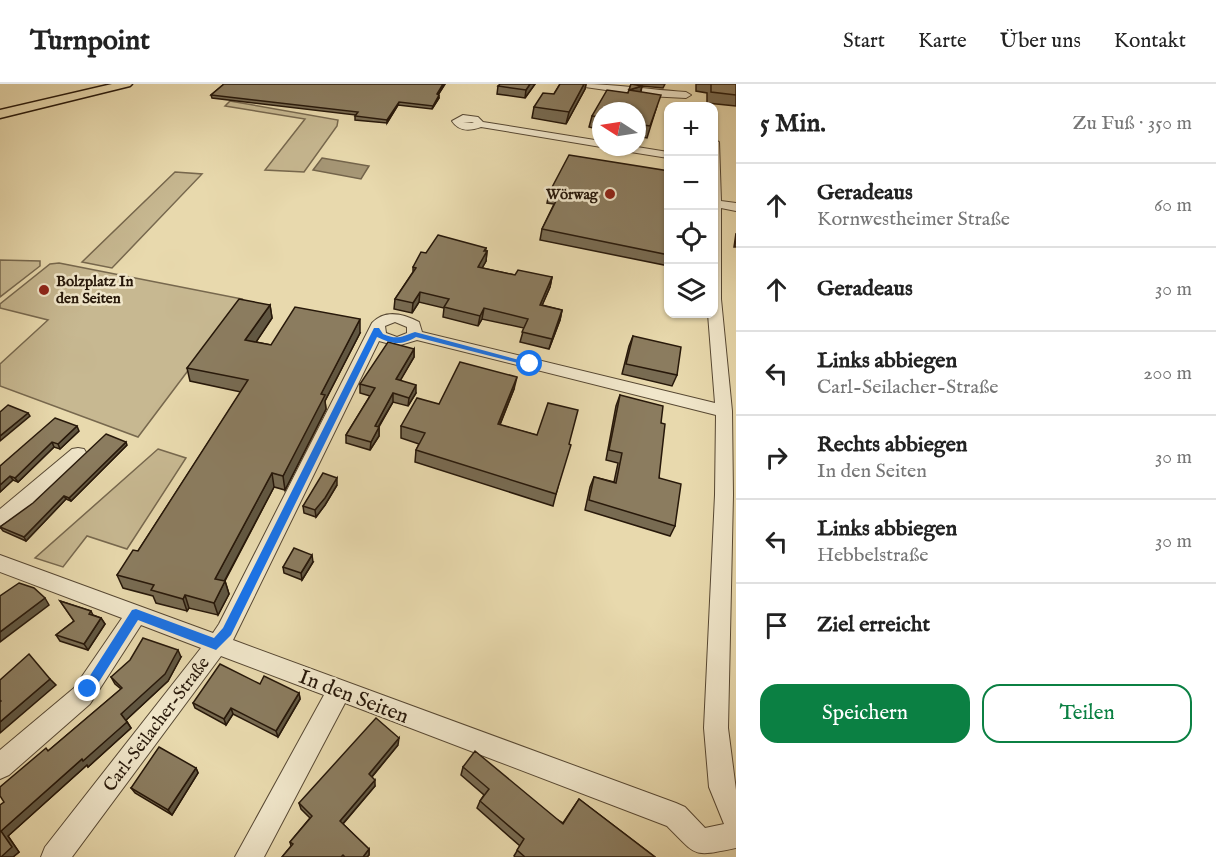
<!DOCTYPE html>
<html lang="de">
<meta charset="utf-8">
<style>
:root{--surface:#fff;--page:#f6f6f6;--text:#222;--muted:#767676;--line:#e0e0e0;--accent:#0b8043}
body{margin:0;font-family:"IM FELL English",serif;background:var(--page);color:var(--text)}
.controls{position:absolute;right:18px;top:18px;display:grid;overflow:hidden;border-radius:12px;box-shadow:0 2px 4px #0004}
.controls button{width:54px;height:54px;display:grid;place-items:center;padding:0;border:0;border-bottom:2px solid var(--line);background:var(--surface);color:var(--text);font:30px sans-serif}
.compass{position:absolute;left:592px;top:18px;width:54px;height:54px;border-radius:50%;background:var(--surface);box-shadow:0 2px 4px #0004;rotate:282deg}
.stop{position:absolute;width:18px;height:18px;margin:-14px;border:4px solid #1a73e8;border-radius:50%;background:#fff}
.stop.end{background:#1a73e8;border-color:#fff;box-shadow:0 2px 6px #0008}
.list{margin:0;padding:0;list-style:none}
h2{display:flex;justify-content:space-between;align-items:center;height:78px;margin:0;padding:0 24px;font-size:26px}
h2 small{font-size:20px;font-weight:400;color:var(--muted)}
.list li{display:grid;grid-template-columns:39px 1fr auto;gap:18px;align-items:center;box-sizing:border-box;height:84px;padding:0 24px;border-top:2px solid var(--line)}
.list b{display:block;font-size:22px;white-space:nowrap}
.list p{margin:0;font-size:20px;white-space:nowrap;color:var(--muted)}
.list em{font-size:20px;font-style:normal;color:var(--muted)}
.actions{display:flex;gap:12px;padding:18px 24px}
.actions a{flex:1;padding:14px 0;border:2px solid var(--accent);border-radius:18px;text-align:center;font-size:21px;color:var(--accent)}
.actions .main{background:var(--accent);color:#fff}
.icon{flex:none;width:33px;height:33px;fill:none;stroke:currentColor;stroke-width:2;stroke-linecap:round;stroke-linejoin:round}
.map{position:relative;flex:none;width:736px;height:773px;overflow:hidden}
header{display:flex;align-items:center;gap:36px;box-sizing:border-box;height:84px;padding:0 30px;background:var(--surface);border-bottom:2px solid var(--line)}
header strong{font-size:28px}
nav{display:flex;gap:33px;margin-inline-start:auto;font-size:21px}
main{display:flex}
aside{flex:1;background:var(--surface)}
.map>svg:first-child{display:block}
.green{fill:#c7b891;stroke:#77684e;stroke-width:1.5}
.water{fill:#a69776;stroke:#73644b;stroke-width:1.5}
.lines{fill:none;stroke-linecap:round;stroke-linejoin:round}
.minor-casing{stroke:#574833;stroke-width:2}
.major-casing{stroke:#27180a;stroke-width:3}
.minor{fill:#f0e6ca;fill-rule:evenodd}
.major{fill:#e8d9ad;fill-rule:evenodd}
.wall{fill:#786b52;stroke:#27180a;stroke-width:1.5}
.shaded-wall{fill:#615742;stroke:#27180a;stroke-width:1.5}
.building{fill:#8b7c5f;stroke:#27180a;stroke-width:1.5}
.route{fill:#1a73e8}
.poi-dot{fill:#8f2418;stroke:#f0e6ca;stroke-width:2}
.labels{text-anchor:middle;stroke-width:5;stroke-linejoin:round;paint-order:stroke}
.far-poi-label{font-size:15px;font-weight:bold;fill:#27180a;stroke:#f0e6ca;text-anchor:end}
.street-label{font-size:18px;fill:#27180a;stroke:#f0e6ca}
.near-street-label{font-size:21px;fill:#27180a;stroke:#f0e6ca}
</style>
<header>
<strong>Turnpoint</strong>
<nav><a>Start</a><a>Karte</a><a>Über uns</a><a>Kontakt</a></nav>
</header>
<main>
<div class="map">
<svg width="736" height="773" viewBox="0 0 736 773">
<rect width="100%" height="100%" fill="#e8d9ad"/>
<filter id="stains"><feTurbulence type="fractalNoise" baseFrequency=".00333" numOctaves="4"/><feColorMatrix values="0 0 0 0 .2 0 0 0 0 .09 0 0 0 0 .02 0 0 0 .5 -.17"/></filter>
<radialGradient id="worn" r=".72"><stop offset=".6" stop-color="#630" stop-opacity="0"/><stop offset="1" stop-color="#630" stop-opacity=".3"/></radialGradient>
<g class="green">
<polygon points="230,17 338,36 337,42 304,88 265,86 305,35 225,22"/>
<polygon points="175,88 202,90 112,184 82,178"/>
<polygon points="0,176 40,177 40,182 0,213"/>
<polygon points="59,179 242,215 138,353 0,302 0,280 48,236 0,224 0,220 50,180"/>
<polygon points="158,365 186,374 127,465 87,452 63,483 35,474"/>
</g>
<polygon class="water" points="322,74 369,82 361,95 313,86"/>
<g class="lines">
<defs>
<g id="minor">
<path d="M 581,0 C 616,0 651,6 686,8 L 691,11 L 686,14 L 648,12 L 585,3 Z"/>
<path d="M 463,31 L 478,33 L 483,38 L 601,57 L 601,63 L 481,43 C 470,47 459,48 452,37 ZM 463,38 L 472,38 L 474,39 Z"/>
<path d="M 714,55 L 719,58 L 721,117 L 736,119 L 736,127 L 721,124 L 721,215 L 732,327 L 733,411 L 728,644 L 736,706 L 736,764 C 692,773 698,773 667,742 L 345,619 L 264,773 L 235,773 L 324,611 L 221,572 L 72,773 L 41,773 L 45,763 L 201,564 L 141,541 L 90,620 L 9,691 L 0,695 L 0,666 L 74,604 L 122,534 L 0,488 L 0,471 L 213,549 L 219,540 L 372,239 C 385,225 404,230 419,238 L 422,248 L 715,319 L 708,230 L 714,230 ZM 395,238 L 407,243 L 407,249 L 397,253 L 386,249 L 385,242 ZM 417,256 L 716,331 L 715,411 L 704,644 L 709,703 L 724,740 L 705,744 L 685,723 L 676,719 L 233,556 L 379,257 L 397,262 Z"/>
<polygon points="613,63 637,63 668,68 668,74 618,66"/>
<polygon points="78,364 84,365 87,370 84,375 7,441 0,444 0,425 72,365"/>
</g>
<polygon id="major" points="112,0 132,0 130,2 0,34 0,26"/>
</defs>
<use href="#minor" class="minor-casing"/>
<use href="#major" class="major-casing"/>
<use href="#minor" class="minor"/>
<use href="#major" class="major"/>
</g>
<g class="wall">
<polygon points="224,0 445,0 438,11 439,14 432,25 398,21 387,39 355,36 355,32 356,31 212,14 211,11"/>
<polygon points="535,0 525,14 497,10 498,2"/>
<polygon points="560,0 586,0 585,5 566,40 532,34 534,23 554,10"/>
<polygon points="631,0 665,0 663,4 642,2 641,8 657,22 647,54 637,52 637,27 601,27 601,46 589,43 592,32 628,9"/>
<polygon points="696,0 736,0 736,22 707,19 707,9 696,7"/>
<polygon points="669,87 669,182 540,156 542,145 554,120 547,119 549,109"/>
<polygon points="736,149 736,163 734,163"/>
<polygon points="486,164 485,167 487,167 486,177 482,184 515,191 552,193 550,203 542,221 562,226 560,236 549,265 520,258 524,244 482,235 478,242 443,233 444,224 419,218 412,229 394,225 395,215 413,188 413,183 426,169"/>
<polygon points="270,221 272,234 256,258 271,261 360,249 325,317 326,325 285,406 274,403 225,497 229,510 218,531 189,524 187,527 156,519 153,512 123,504 117,491 138,467 241,308 190,297 187,284"/>
<polygon points="633,252 677,291 672,302 622,290 629,262"/>
<polygon points="414,265 414,273 400,296 416,309 408,322 393,318 379,343 379,352 370,366 346,359 346,351 370,312 360,309 360,300"/>
<polygon points="514,305 500,341 569,360 553,422 415,378 416,366 419,360 401,354 401,342 439,320"/>
<polygon points="620,311 661,339 659,394 675,442 670,452 585,426 590,403 594,393 614,398 618,379 606,376 616,322"/>
<polygon points="79,347 60,365 54,363 18,398 13,396 0,408 0,382"/>
<polygon points="127,361 71,417 66,415 26,457 3,447 0,443"/>
<polygon points="337,401 325,421 316,433 304,429 303,422"/>
<polygon points="313,478 302,496 284,489 283,483"/>
<polygon points="60,517 91,527 93,531 101,534 105,540 88,566 60,557 56,551 74,537"/>
<polygon points="181,573 168,597 126,636 131,644 88,683 87,681 8,752 19,768 13,773 0,773 4,718 48,667 121,605 115,600 111,593"/>
<polygon points="260,600 299,609 300,615 278,653 233,630 226,641 195,624 193,619"/>
<polygon points="398,661 372,693 375,702 343,740 369,765 369,771 367,773 282,773 291,762 290,758 310,734 301,725 299,719"/>
<polygon points="463,683 563,739 579,715 655,773 515,773 514,772 520,762 477,724 480,717 484,711 461,691"/>
<polygon points="196,684 198,689 172,731 135,709 131,704"/>
</g>
<g class="shaded-wall">
<polygon points="443,0 445,0 436,14 437,10"/>
<polygon points="530,0 535,0 525,14 526,6"/>
<polygon points="584,0 586,0 585,5 566,40 569,28"/>
<polygon points="642,2 639,13 629,6"/>
<polygon points="439,11 439,14 432,25 433,22"/>
<polygon points="399,18 398,21 387,39 387,36"/>
<polygon points="486,164 484,172 487,167 486,177 477,193 478,183"/>
<polygon points="552,193 550,203 538,231 540,221"/>
<polygon points="420,208 419,218 412,229 413,219"/>
<polygon points="270,221 272,234 248,270 245,256"/>
<polygon points="484,224 482,235 478,242 480,232"/>
<polygon points="562,226 560,236 549,265 552,255"/>
<polygon points="360,235 360,249 325,317 326,325 285,406 283,392 321,310"/>
<polygon points="414,265 414,273 396,304 396,295"/>
<polygon points="517,293 514,305 495,352 498,340"/>
<polygon points="416,301 416,309 408,322 409,314"/>
<polygon points="393,309 393,318 374,350 375,342"/>
<polygon points="28,329 30,332 0,357 0,352"/>
<polygon points="77,342 79,347 60,365 58,360"/>
<polygon points="379,343 379,352 370,366 371,358"/>
<polygon points="52,358 54,363 18,398 15,394"/>
<polygon points="126,358 127,361 71,417 69,414"/>
<polygon points="272,389 274,403 219,507 215,495"/>
<polygon points="10,392 13,396 0,408 0,401"/>
<polygon points="337,394 337,401 325,421 316,433 315,426"/>
<polygon points="64,412 66,415 26,457 24,453"/>
<polygon points="312,471 313,478 302,496 301,489"/>
<polygon points="225,497 229,510 218,531 214,519"/>
<polygon points="185,511 189,524 187,527 183,515"/>
<polygon points="45,514 49,521 0,558 0,548"/>
<polygon points="101,534 105,540 88,566 84,560"/>
<polygon points="178,566 181,573 168,597 125,637 121,630"/>
<polygon points="50,595 56,601 0,649 0,638"/>
<polygon points="299,609 300,615 278,653 276,647"/>
<polygon points="231,624 233,630 226,641 224,635"/>
<polygon points="127,638 131,644 88,683 87,681 8,752 19,768 13,773 1,773 1,747 82,675"/>
<polygon points="399,654 398,661 369,696 369,690"/>
<polygon points="196,684 198,689 172,731 168,726"/>
<polygon points="375,696 375,702 340,743 340,737"/>
<polygon points="369,765 369,771 367,773 363,773"/>
</g>
<g class="building">
<polygon points="224,0 443,0 437,10 439,11 433,22 399,18 387,36 355,32 358,28 211,11"/>
<polygon points="500,0 530,0 526,6 498,2"/>
<polygon points="560,0 584,0 569,28 534,23 543,9 554,10"/>
<polygon points="631,0 642,2 629,6 661,11 650,42 637,40 637,27 601,27 601,33 592,32 607,6 628,9"/>
<polygon points="711,0 736,0 736,11 711,8"/>
<polygon points="569,71 669,87 669,171 542,145 559,111 549,109"/>
<polygon points="438,151 486,164 484,167 487,167 478,183 515,191 518,186 552,193 540,221 562,226 552,255 522,248 528,235 484,224 480,232 444,223 449,215 420,208 413,219 395,215 416,184 413,183 421,168 426,169"/>
<polygon points="239,215 270,221 245,256 271,261 295,223 360,235 321,310 325,311 283,392 272,389 215,495 225,497 214,519 185,511 183,515 151,506 154,501 117,491 133,466 138,467 248,296 187,284"/>
<polygon points="633,252 681,263 677,291 626,280"/>
<polygon points="388,258 414,265 396,295 416,301 409,314 393,309 375,342 379,343 371,358 346,351 375,304 360,300"/>
<polygon points="460,278 517,293 498,340 537,351 548,319 578,326 569,360 571,361 556,410 416,366 425,349 401,342 417,314 439,320"/>
<polygon points="620,311 663,322 661,339 665,340 659,394 681,400 675,442 589,416 594,393 616,399 622,369 609,366"/>
<polygon points="8,321 28,329 0,352 0,328"/>
<polygon points="55,334 77,342 58,360 52,358 15,394 10,392 0,401 0,382"/>
<polygon points="106,350 126,358 69,414 64,412 24,453 0,443 33,419"/>
<polygon points="323,389 337,394 325,414 315,426 303,422"/>
<polygon points="294,464 312,471 301,489 283,483"/>
<polygon points="19,499 34,504 45,514 0,548 0,512"/>
<polygon points="60,517 91,527 89,530 101,534 84,560 56,551 74,537"/>
<polygon points="143,554 178,566 165,590 121,630 127,638 83,677 82,675 1,747 12,763 1,773 0,773 0,721 4,718 0,712 0,703 46,664 48,667 122,604 111,593 130,576"/>
<polygon points="29,570 50,595 0,638 0,618 1,617 0,616 0,596"/>
<polygon points="220,580 260,600 264,592 299,609 276,647 231,624 224,635 193,619"/>
<polygon points="376,634 399,654 369,690 375,696 340,737 369,765 363,773 345,773 343,771 341,773 282,773 293,760 290,758 312,732 299,719"/>
<polygon points="159,663 196,684 168,726 131,704"/>
<polygon points="475,667 563,740 579,715 655,773 525,773 517,766 524,755 480,717 489,705 463,683"/>
</g>
<path class="route" d="M 374,244 L 379,244 L 383,250 C 397,256 401,253 415,248 L 534,280 L 530,282 L 416,253 C 401,262 392,260 377,253 L 231,551 L 216,566 L 138,536 L 92,609 L 84,609 L 82,605 L 84,601 L 132,526 L 136,525 L 214,554 L 223,544 Z"/>
<g class="poi-dot">
<circle cx="610" cy="110" r="6"/>
<circle cx="44" cy="206" r="6"/>
</g>
<g class="labels">
<g class="far-poi-label">
<text x="598" y="115">Wörwag</text>
<text x="56" y="202" text-anchor="start">Bolzplatz In<tspan x="56" dy="17">den Seiten</tspan></text>
</g>
<g class="street-label">
<text transform="translate(156 640) rotate(-53)" y="6">Carl-Seilacher-Straße</text>
</g>
<g class="near-street-label">
<text transform="translate(354 612) rotate(21)" y="7">In den Seiten</text>
</g>
</g>
<rect width="100%" height="100%" filter="url(#stains)"/>
<rect width="100%" height="100%" fill="url(#worn)"/>
</svg>
<div class="controls">
<button>+</button>
<button>−</button>
<button><svg class="icon" aria-label="locate" viewBox="0 0 24 24"><circle cx="12" cy="12" r="6"/><path d="M12 2v4M12 18v4M2 12h4M18 12h4"/></svg></button>
<button><svg class="icon" aria-label="layers" viewBox="0 0 24 24"><path d="M12 4l9 5-9 5-9-5zM3 14l9 5 9-5"/></svg></button>
</div>
<svg class="compass" viewBox="-18 -18 36 36"><path d="M0-13l5 13h-10z" fill="#e53935"/><path d="M0 13l5-13h-10z" fill="#767676"/></svg>
<div class="stop" style="left:530px;top:280px"></div>
<div class="stop end" style="left:88px;top:605px"></div>
</div>
<aside>
<h2>5 Min.<small>Zu Fuß · 350 m</small></h2>
<ul class="list">
<li><svg class="icon" aria-label="ahead" viewBox="0 0 24 24"><path d="M12 20V5M6 11l6-6 6 6"/></svg><div><b>Geradeaus</b><p>Kornwestheimer Straße</p></div><em>60 m</em></li>
<li><svg class="icon" aria-label="ahead" viewBox="0 0 24 24"><path d="M12 20V5M6 11l6-6 6 6"/></svg><div><b>Geradeaus</b></div><em>30 m</em></li>
<li><svg class="icon" aria-label="left" viewBox="0 0 24 24"><path d="M17 20v-9H6M10 6l-5 5 5 5"/></svg><div><b>Links abbiegen</b><p>Carl-Seilacher-Straße</p></div><em>200 m</em></li>
<li><svg class="icon" aria-label="right" viewBox="0 0 24 24"><path d="M7 20v-9h11M14 6l5 5-5 5"/></svg><div><b>Rechts abbiegen</b><p>In den Seiten</p></div><em>30 m</em></li>
<li><svg class="icon" aria-label="left" viewBox="0 0 24 24"><path d="M17 20v-9H6M10 6l-5 5 5 5"/></svg><div><b>Links abbiegen</b><p>Hebbelstraße</p></div><em>30 m</em></li>
<li><svg class="icon" aria-label="arrive" viewBox="0 0 24 24"><path d="M6 21V4h12l-3 4 3 4H6"/></svg><div><b>Ziel erreicht</b></div></li>
</ul>
<div class="actions"><a class="main">Speichern</a><a>Teilen</a></div>
</aside>
</main>
